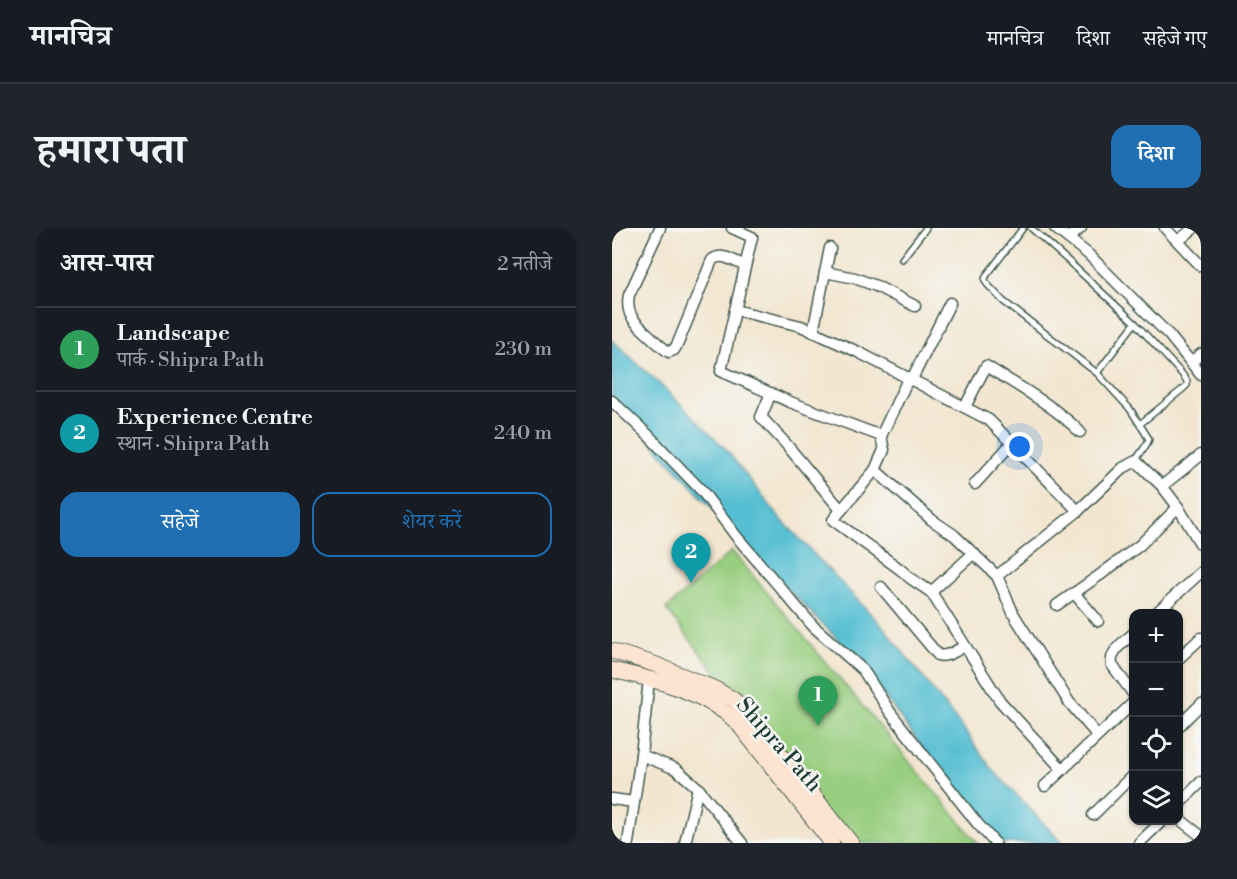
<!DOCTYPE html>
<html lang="hi">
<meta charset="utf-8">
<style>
:root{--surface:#171b24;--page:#20242c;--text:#f1f3f6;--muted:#9ea1a6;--line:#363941;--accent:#1f6fb2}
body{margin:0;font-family:"Libre Bodoni","Noto Serif Devanagari",serif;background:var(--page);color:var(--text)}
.controls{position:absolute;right:18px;bottom:18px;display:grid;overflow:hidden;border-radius:12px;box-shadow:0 2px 4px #0004}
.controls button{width:54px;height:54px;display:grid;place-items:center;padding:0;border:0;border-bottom:2px solid var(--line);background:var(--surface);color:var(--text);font:30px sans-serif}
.you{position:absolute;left:408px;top:219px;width:21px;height:21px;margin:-15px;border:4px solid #fff;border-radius:50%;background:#1a73e8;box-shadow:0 0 0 9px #1a73e833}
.badge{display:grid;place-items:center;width:39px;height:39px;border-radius:50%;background:var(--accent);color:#fff;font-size:20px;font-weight:700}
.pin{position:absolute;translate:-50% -50px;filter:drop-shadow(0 2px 3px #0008)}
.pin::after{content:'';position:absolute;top:32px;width:21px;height:18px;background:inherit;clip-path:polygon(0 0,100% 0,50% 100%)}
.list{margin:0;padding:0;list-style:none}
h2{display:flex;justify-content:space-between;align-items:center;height:78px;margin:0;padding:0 24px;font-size:26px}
h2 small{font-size:20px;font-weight:400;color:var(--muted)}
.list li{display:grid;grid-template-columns:39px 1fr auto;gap:18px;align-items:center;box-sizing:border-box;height:84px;padding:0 24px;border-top:2px solid var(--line)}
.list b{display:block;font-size:22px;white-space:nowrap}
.list p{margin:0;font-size:20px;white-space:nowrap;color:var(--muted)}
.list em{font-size:20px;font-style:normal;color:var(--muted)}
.actions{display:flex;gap:12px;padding:18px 24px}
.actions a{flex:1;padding:14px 0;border:2px solid var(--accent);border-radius:18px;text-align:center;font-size:21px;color:var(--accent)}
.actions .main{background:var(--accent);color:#fff}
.icon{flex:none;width:33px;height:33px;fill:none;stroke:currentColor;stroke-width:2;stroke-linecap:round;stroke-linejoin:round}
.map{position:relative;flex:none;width:589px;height:615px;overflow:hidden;border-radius:18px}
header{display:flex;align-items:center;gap:36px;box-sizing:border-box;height:84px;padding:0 30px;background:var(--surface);border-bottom:2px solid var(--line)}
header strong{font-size:28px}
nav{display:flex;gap:33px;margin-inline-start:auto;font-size:21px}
.intro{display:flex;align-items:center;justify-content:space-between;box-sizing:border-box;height:144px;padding:0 36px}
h1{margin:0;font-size:42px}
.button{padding:15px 27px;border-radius:18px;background:var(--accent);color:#fff;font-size:21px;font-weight:700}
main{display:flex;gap:36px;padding:0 36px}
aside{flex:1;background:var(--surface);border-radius:18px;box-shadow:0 2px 4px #0004}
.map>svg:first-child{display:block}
.green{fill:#98ce7f;stroke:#5c865a;stroke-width:1.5}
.water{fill:#56bfd3;stroke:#3a7e84;stroke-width:1.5}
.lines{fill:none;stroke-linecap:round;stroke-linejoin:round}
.lane-casing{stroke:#3f564b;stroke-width:8}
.street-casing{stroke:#3f564b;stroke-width:13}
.secondary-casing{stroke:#3f564b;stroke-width:17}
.lane{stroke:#fff;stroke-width:5}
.street{stroke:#fff;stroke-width:10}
.secondary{stroke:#fde4d1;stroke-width:15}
.labels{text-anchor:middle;stroke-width:5;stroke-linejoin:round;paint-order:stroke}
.street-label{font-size:22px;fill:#1f3d34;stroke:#f6f6f2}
</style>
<header>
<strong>मानचित्र</strong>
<nav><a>मानचित्र</a><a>दिशा</a><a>सहेजे गए</a></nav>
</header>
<div class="intro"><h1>हमारा पता</h1><a class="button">दिशा</a></div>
<main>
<aside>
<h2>आस-पास<small>2 नतीजे</small></h2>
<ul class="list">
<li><span class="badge" style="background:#2e9e5b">1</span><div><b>Landscape</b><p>पार्क · Shipra Path</p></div><em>230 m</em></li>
<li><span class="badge" style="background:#0f9aa8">2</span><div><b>Experience Centre</b><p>स्थान · Shipra Path</p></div><em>240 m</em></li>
</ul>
<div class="actions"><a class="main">सहेजें</a><a>शेयर करें</a></div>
</aside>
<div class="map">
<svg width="589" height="615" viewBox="0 0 589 615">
<rect width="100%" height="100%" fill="#f6f6f2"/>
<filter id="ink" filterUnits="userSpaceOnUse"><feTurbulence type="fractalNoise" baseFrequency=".0167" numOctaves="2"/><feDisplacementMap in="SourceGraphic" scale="12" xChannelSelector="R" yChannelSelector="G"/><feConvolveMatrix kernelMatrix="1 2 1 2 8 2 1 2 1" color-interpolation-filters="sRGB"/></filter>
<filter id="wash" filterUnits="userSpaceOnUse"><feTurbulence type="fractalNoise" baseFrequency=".008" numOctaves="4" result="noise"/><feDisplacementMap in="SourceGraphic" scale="24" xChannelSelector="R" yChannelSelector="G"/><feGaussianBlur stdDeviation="1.35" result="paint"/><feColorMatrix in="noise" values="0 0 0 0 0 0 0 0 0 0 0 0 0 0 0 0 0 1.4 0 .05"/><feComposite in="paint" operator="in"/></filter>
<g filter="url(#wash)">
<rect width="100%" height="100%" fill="#f2e6d0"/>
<polygon class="green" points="120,323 366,615 237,615 54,381"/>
<polygon class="water" points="0,112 52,160 112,219 168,290 272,400 350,499 380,541 450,615 391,615 342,563 283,482 235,421 152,337 0,171"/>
</g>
<g filter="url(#ink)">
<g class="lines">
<defs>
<g id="lane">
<path d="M 411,0 L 374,48 L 373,52 L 375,56 L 391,73 L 485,145 L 518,181 L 537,211 C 534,220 527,225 524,233"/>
<polyline points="419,0 454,31 523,95 570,146 575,153 575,157 572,160 528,196"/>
<polyline points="290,31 314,0"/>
<polyline points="485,145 523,95"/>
</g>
<g id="street">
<path d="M 48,0 L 17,67 C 13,88 24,95 38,108 C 44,114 50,120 57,124 L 62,122 L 66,115 L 100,32 C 110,24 122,33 133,38"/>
<polyline points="120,0 140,9 109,143 178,174 269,208"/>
<polyline points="443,0 476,26 557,107 589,147"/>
<polyline points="553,0 589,38"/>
<polyline points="456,10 469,0"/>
<polyline points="566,13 582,0"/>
<polyline points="213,44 243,50 264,58 303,78"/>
<polyline points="123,82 189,98 246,124 377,192 466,283"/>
<polyline points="201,104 218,20"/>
<polyline points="579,134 589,126"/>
<polyline points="297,149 269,208 272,222 263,242 320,292 342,307 385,348 402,387 457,474 485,507"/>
<polyline points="300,151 338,75"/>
<polyline points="159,165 149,189 174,216 229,282"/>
<polyline points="0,173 36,207 90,263 124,308 201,398 251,442 278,484 365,595 383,615"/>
<path d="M 353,179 L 374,138 C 406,158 441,177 468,204"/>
<polyline points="263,242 221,292 289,342 298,350 319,364 388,473 450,541"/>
<polyline points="363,256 400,215"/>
<polyline points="550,258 589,227"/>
<polyline points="385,348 466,283 511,240 524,233 550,258 566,279 589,317"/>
<path d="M 269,359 L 326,427 C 335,430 345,422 353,418"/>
<polyline points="319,364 362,325"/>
<polyline points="462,365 486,393"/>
<polyline points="445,377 488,347 528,317 566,279"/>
<polyline points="543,386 589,344"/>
<path d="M 522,405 C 512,414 497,423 500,437 L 522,467"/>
<polyline points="566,431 589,410"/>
<polyline points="566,499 589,476"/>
<polyline points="29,527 64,541 86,560 130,615"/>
<polyline points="433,558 522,474"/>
<polyline points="0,571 22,574"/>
<polyline points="566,577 589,554"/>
<polyline points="481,587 522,546"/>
<polyline points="566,590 589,608"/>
<polyline points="16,615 29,527 37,451"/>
<polyline points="73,615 86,560"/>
<polyline points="527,615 551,592"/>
</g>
<g id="secondary">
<polyline points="0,423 42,436 103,461 122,472 136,486 239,615"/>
<path d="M 0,442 C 44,452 90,462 125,494 L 220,615"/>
</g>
</defs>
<use href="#lane" class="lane-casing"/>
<use href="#street" class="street-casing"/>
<use href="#secondary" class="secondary-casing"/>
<use href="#lane" class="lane"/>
<use href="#street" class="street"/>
<use href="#secondary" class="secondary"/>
</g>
</g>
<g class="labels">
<g class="street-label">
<text transform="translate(168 516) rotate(49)" y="8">Shipra Path</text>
</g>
</g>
</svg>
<div class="controls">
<button>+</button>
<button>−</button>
<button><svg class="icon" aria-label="locate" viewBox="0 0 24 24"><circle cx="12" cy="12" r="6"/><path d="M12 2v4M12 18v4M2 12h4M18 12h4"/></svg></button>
<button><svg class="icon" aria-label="layers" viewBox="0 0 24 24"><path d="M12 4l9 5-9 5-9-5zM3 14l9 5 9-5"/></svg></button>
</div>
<div class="you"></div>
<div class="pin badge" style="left:206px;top:498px;background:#2e9e5b">1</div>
<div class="pin badge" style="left:79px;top:355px;background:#0f9aa8">2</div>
</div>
</main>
